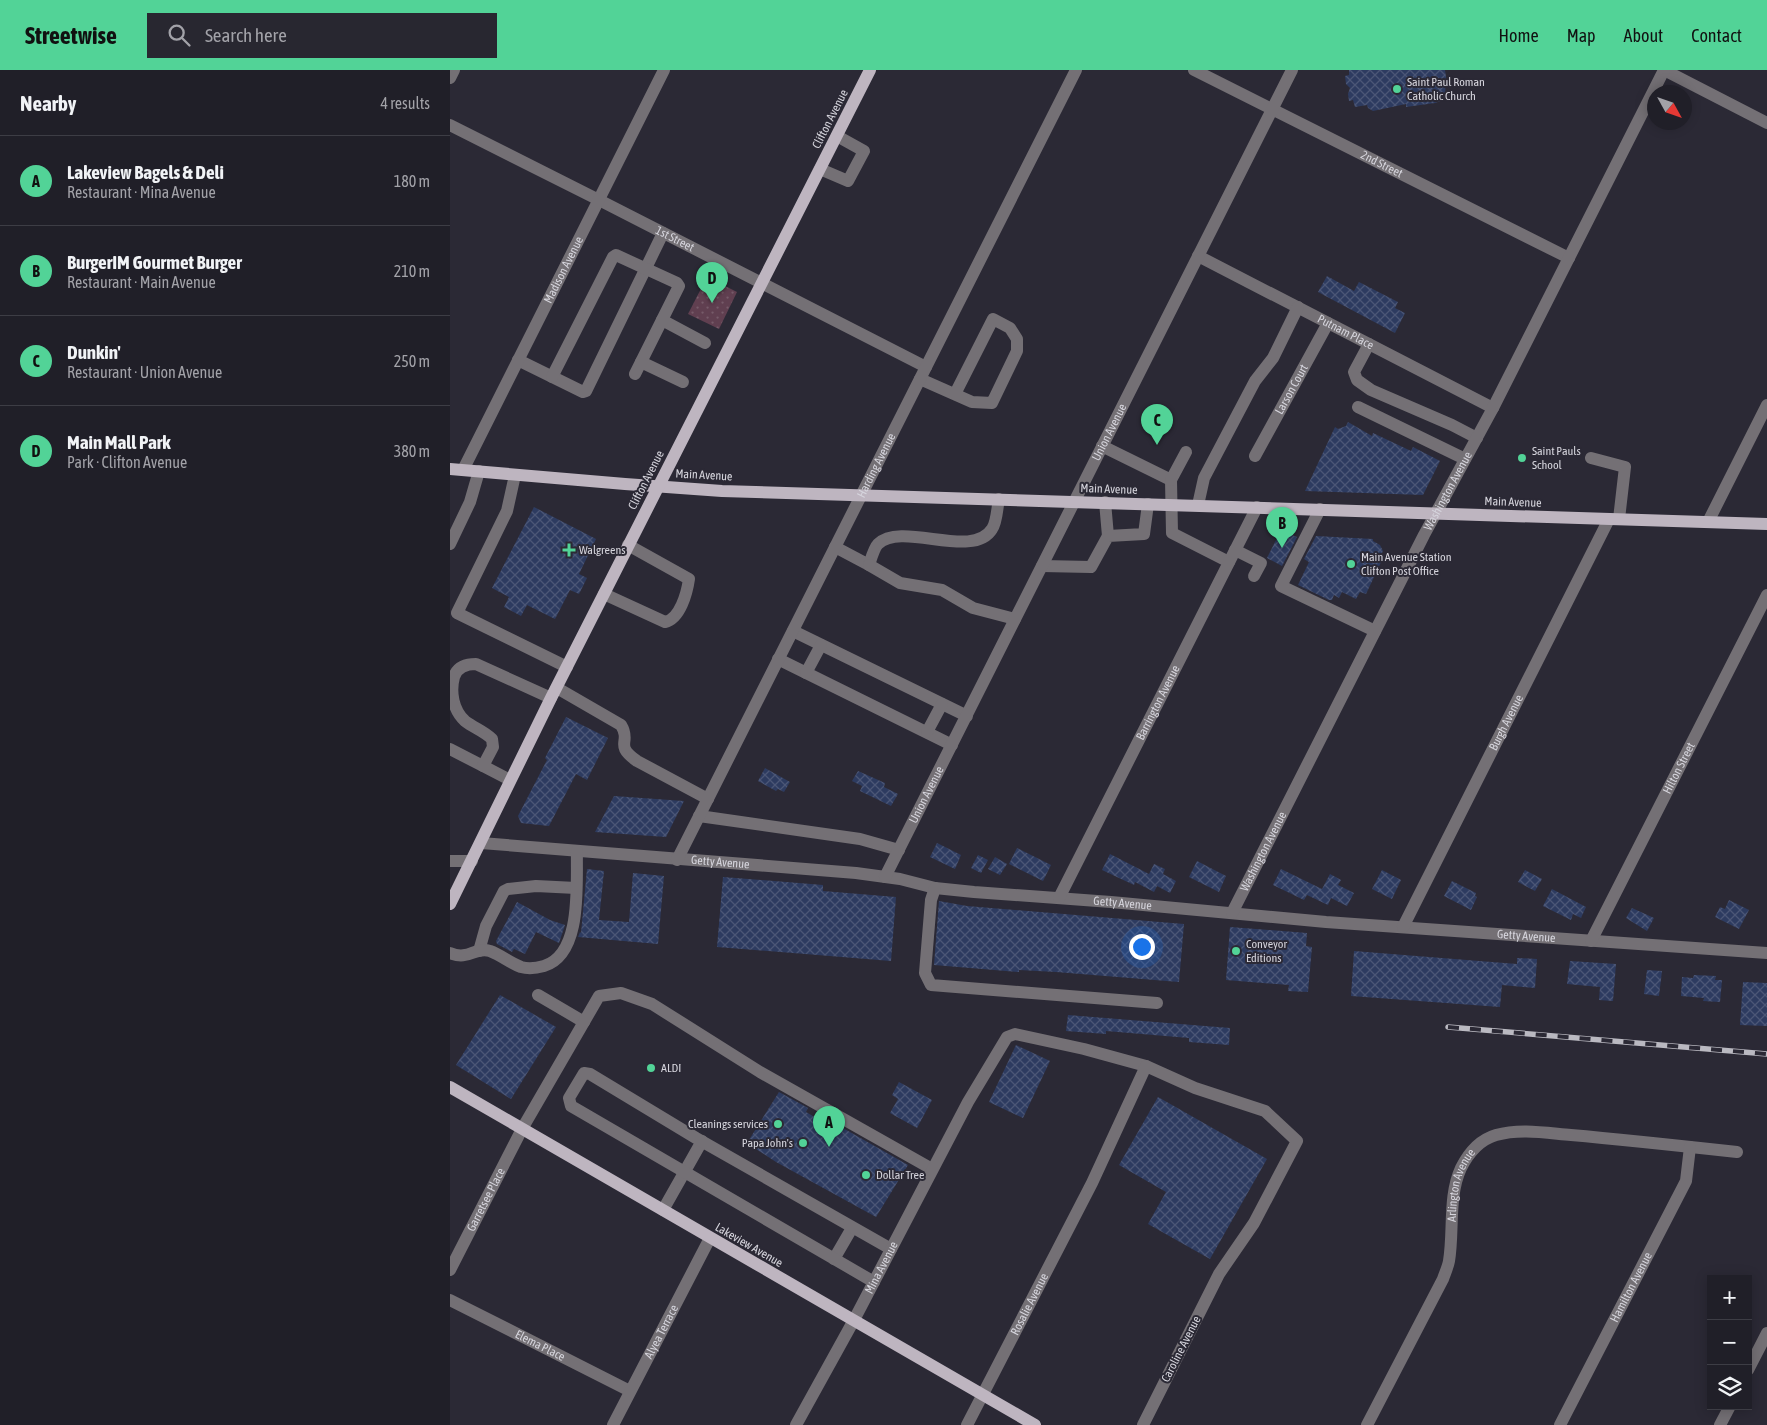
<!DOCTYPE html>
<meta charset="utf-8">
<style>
:root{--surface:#201f28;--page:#282730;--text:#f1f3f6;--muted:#a2a2a8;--line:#3d3d45;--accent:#52d397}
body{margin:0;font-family:"Asap Condensed",sans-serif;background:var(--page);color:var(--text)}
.controls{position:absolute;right:15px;bottom:15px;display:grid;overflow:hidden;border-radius:0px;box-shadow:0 2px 12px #0003}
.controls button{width:45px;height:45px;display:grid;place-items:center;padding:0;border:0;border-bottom:1px solid var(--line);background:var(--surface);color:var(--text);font:25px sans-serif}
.compass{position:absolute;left:1197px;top:15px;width:45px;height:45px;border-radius:50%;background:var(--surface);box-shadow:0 2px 12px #0003;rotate:130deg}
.you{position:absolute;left:691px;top:876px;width:18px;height:18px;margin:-12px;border:4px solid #fff;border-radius:50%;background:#1a73e8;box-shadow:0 0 0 8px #1a73e833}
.badge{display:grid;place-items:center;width:32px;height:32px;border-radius:50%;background:var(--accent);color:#111;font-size:16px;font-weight:700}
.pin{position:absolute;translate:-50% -41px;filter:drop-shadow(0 1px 2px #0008)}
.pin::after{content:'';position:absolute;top:26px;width:18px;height:15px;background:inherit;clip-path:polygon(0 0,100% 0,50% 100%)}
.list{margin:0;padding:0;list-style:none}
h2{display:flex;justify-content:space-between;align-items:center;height:65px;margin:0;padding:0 20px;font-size:21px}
h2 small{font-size:16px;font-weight:400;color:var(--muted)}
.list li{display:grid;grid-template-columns:32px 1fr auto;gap:15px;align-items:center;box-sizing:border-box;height:90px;padding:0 20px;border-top:1px solid var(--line)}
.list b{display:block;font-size:19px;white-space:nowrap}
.list p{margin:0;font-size:16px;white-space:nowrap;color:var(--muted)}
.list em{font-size:16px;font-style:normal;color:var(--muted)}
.icon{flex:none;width:28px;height:28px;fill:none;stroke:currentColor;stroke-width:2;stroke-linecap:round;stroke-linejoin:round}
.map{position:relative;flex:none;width:1317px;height:1355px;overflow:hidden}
header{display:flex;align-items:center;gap:30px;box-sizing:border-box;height:70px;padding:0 25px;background:var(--accent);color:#111}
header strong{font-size:24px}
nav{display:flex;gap:28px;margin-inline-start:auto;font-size:18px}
.search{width:350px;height:45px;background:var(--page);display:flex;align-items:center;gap:12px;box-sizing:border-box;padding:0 18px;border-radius:0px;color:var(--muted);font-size:19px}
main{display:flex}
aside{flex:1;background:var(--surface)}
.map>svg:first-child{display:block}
.park{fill:url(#park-dots)}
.building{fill:url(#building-cross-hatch)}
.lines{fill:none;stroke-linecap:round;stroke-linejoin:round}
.minor{stroke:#747075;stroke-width:12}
.major{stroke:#beb5c0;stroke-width:12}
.rail-casing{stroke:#bab9c1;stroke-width:5.5}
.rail{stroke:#2b2935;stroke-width:4;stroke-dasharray:11;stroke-linecap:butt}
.poi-dot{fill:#52d397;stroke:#2b2935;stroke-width:2}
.labels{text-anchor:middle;stroke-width:4;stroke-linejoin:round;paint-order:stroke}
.poi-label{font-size:12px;fill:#d6d5dd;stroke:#2b2935;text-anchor:start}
.street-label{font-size:12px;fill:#d6d5dd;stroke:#2b2935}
</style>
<header>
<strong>Streetwise</strong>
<div class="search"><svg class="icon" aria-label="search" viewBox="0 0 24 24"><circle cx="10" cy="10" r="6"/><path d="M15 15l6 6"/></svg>Search here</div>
<nav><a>Home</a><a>Map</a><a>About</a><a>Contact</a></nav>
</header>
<main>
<aside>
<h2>Nearby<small>4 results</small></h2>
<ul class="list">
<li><span class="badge">A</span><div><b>Lakeview Bagels &amp; Deli</b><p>Restaurant · Mina Avenue</p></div><em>180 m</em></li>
<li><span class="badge">B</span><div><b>BurgerIM Gourmet Burger</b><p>Restaurant · Main Avenue</p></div><em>210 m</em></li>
<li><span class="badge">C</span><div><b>Dunkin'</b><p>Restaurant · Union Avenue</p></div><em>250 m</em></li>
<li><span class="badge">D</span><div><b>Main Mall Park</b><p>Park · Clifton Avenue</p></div><em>380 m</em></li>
</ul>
</aside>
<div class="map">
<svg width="1317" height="1355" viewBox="0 0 1317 1355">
<defs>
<pattern id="park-dots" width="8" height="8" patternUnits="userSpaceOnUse" patternTransform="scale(1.25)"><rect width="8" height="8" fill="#603f50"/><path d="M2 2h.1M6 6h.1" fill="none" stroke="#765a69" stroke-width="1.8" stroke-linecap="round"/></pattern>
<pattern id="building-cross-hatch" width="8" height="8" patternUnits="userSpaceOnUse" patternTransform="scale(1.25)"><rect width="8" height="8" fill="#2d3b60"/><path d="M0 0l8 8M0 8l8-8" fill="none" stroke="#4b5676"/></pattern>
</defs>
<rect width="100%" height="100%" fill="#2b2935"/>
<polygon class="park" points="257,207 287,222 269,259 238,244"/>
<g class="building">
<polygon points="899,0 995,0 997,14 995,14 996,29 985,33 956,37 956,34 923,41 918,38 917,35 905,37 903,30 899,31 898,24 900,18 896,14 895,6 899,5"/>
<polygon points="877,206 904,221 909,212 948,232 945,238 955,243 945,263 868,222"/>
<polygon points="898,352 922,366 923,363 961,381 963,377 990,391 973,425 855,421 885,357 888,359 896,356"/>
<polygon points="84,437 146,469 129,504 137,508 129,524 120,520 105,549 77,535 71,546 54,537 59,527 42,518"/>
<polygon points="831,460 847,467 832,496 817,488"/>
<polygon points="866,466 923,469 923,471 930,475 933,481 930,487 933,488 916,524 910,522 906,529 892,522 889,528 884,525 882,530 879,530 848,515 859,492 854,489"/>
<polygon points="116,647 158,668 137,710 126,704 99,756 71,753 68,746 97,690 95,688"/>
<polygon points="315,698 340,712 334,722 328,719 326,721 308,711"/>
<polygon points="408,701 435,713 434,717 448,724 441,736 410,721 412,716 402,711"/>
<polygon points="164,726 234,731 216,767 145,762"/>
<polygon points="487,773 511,785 505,799 480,787"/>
<polygon points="567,778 601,795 593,811 559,794"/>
<polygon points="660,784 699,804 704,794 715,799 713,804 726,811 720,823 707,816 704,822 685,812 684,815 652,800"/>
<polygon points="528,785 538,790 531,803 521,798"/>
<polygon points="545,787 557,794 550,805 538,799"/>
<polygon points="747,791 776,806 769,822 739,807"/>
<polygon points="137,799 154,801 149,850 179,852 183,803 214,806 208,874 128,867 130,862 131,863"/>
<polygon points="831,799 872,819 880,804 891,810 888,815 904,823 897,836 881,828 878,835 857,825 854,830 823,815"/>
<polygon points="932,800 951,810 942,829 922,819"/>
<polygon points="1075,800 1092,809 1085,821 1068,812"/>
<polygon points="273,807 373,815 373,821 446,827 441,891 267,877"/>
<polygon points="1002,811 1026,823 1025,826 1027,827 1021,840 994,826"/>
<polygon points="1102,819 1136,837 1131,848 1123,844 1121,850 1093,836"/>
<polygon points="1279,830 1299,840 1289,859 1265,847 1270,837 1275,839"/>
<polygon points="489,831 517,836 734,854 729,912 606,902 569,900 569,902 484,895"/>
<polygon points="67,832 100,850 115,855 109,873 86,862 75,884 64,879 62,882 47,874 46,871"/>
<polygon points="1182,838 1204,848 1197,861 1176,848"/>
<polygon points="780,857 857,863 856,876 862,877 858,922 838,921 839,915 776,910"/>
<polygon points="904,881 1067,894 1067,888 1087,889 1085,918 1052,915 1050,937 901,926"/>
<polygon points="1120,891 1166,894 1163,931 1149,930 1150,917 1117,914"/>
<polygon points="1197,900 1212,901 1209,926 1194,924"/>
<polygon points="1244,905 1266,906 1265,910 1272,910 1270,932 1253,931 1254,928 1231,926 1232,907 1243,908"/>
<polygon points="1293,912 1317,913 1317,956 1290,955"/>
<polygon points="50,925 106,957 61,1029 6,995"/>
<polygon points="618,945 780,958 779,975 739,972 739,968 656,961 656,964 616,961"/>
<polygon points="566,975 600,991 573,1048 539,1032"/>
<polygon points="449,1012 482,1030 467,1058 440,1043 448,1029 442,1025"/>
<polygon points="329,1022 358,1038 356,1042 375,1053 377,1049 458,1095 426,1147 326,1092 297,1073"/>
<polygon points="708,1027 817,1089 760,1189 698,1154 716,1122 669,1095"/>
</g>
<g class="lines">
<g class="minor">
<path id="s1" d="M 744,0 L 1119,188"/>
<polyline points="1214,0 1317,53"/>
<polyline points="0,8 4,0"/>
<path id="s2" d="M 0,55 L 149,130 L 476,297"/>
<polyline points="370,99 398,111 414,81 387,66"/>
<path id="s3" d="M 748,186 L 1043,338"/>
<polyline points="212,250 255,273"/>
<polyline points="919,274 904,302 907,310 921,320 1002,355 1027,368"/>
<polyline points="68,290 133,322 136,321 213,163"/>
<polyline points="191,292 233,312"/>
<polyline points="102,307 163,187 166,185 227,213 229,216 185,304"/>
<polyline points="470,309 522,332 542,333 567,281 567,269 560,258 543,249 505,324"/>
<polyline points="908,337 1015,389"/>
<polyline points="652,376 721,410 722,463 779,492"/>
<path id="s4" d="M 805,386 L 878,253"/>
<polyline points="1141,388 1175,397 1169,449"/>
<path id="s5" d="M 13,400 L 214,0"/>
<polyline points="65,405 57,441 7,543 117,597"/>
<polyline points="721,410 736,382"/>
<polyline points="655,432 658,466"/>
<polyline points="748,435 754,408 805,311 823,288 848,237"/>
<polyline points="870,439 831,516 925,561"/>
<polyline points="1258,452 1317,335"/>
<polyline points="0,474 20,432 29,401"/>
<path d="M 385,477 L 419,495 C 421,489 424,478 428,474 C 452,451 523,490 542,459 C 547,452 547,438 549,429"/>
<polyline points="785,480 811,493 804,506"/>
<polyline points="419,495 450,513 492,520 523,538 565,549"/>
<polyline points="592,496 641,497 658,466 694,464 698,434"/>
<path d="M 154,524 L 215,552 C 230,549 237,523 239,509 L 178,475"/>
<polyline points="343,561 517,646"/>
<polyline points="328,589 502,675"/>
<polyline points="356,603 371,575"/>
<path d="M 107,618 L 171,655 C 182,673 163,674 187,691 L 258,729"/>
<polyline points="477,662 492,634"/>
<polyline points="0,679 33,696"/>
<path d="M 60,710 L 33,696 L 43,677 L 42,669 C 34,661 24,658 15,651 C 3,640 0,622 4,607 C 7,597 16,594 26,594 L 101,628"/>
<polyline points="249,746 410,769 449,780"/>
<path id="s6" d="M 31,773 L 406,803 L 450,809 L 485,818 L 524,822 L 661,832 L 876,852 L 1317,883"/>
<path id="s7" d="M 227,790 L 626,0"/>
<polyline points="0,791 22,791"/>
<path id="s8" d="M 435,807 L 842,0"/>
<polyline points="485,818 481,830 475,903 481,915 707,933"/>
<path id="s9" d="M 609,828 L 807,437"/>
<path id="s10" d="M 782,843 L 974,465 L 1043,338 L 1214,0"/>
<path id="s11" d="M 953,857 L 1159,449"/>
<path id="s12" d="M 1141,871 L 1317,525"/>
<polyline points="29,881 36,856 54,821 58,819 86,816 126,818"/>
<path d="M 0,883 C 19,891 25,876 40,881 C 51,885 60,893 71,897 C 78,899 87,898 94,896 C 133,884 126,813 127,781"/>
<polyline points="88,925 134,952"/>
<polyline points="213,1140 252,1071"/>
<polyline points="384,1189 402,1158"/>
<path id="s13" d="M 0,1200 L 72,1059 L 149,926 L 171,923 L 202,934 L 310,1002 L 482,1099"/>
<polyline points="424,1212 121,1036 119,1028 134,1003 140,1004 246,1068 441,1179"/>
<path id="s14" d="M 0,1230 L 180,1321"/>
<polyline points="1298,1300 1317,1263"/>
<path id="s15" d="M 163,1355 L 260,1168"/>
<path id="s16" d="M 346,1355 L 404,1250 L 518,1032 L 557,967 L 565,964 L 634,979 L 696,996"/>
<path id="s17" d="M 517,1355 L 642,1113 L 696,996 L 745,1018 L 815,1041 L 847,1071 L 804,1153 L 769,1204 L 693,1355"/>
<path id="s18" d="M 917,1355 L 993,1209 C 995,1203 998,1197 999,1191 C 1004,1161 998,1126 1011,1098 C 1019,1082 1029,1070 1046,1065 C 1070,1058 1097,1063 1121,1065 C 1177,1070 1232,1076 1287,1082"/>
<path id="s19" d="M 1110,1355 L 1236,1111 L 1240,1077"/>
<polyline points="1270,1355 1280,1336"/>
</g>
<g class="major">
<polyline points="0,399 175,414 272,421 1317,454"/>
<polyline points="0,834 101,628 420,0"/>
<polyline points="0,1017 585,1355"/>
</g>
<defs>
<polyline id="rail" points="998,957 1317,984"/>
</defs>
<use href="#rail" class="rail-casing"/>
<use href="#rail" class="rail"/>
</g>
<g class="poi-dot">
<circle cx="947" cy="19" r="5"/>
<circle cx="1072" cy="388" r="5"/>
<path d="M116.5 472.5h5v5h5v5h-5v5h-5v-5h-5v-5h5z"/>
<circle cx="901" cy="494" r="5"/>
<circle cx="786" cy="881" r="5"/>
<circle cx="201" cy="998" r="5"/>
<circle cx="328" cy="1054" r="5"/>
<circle cx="353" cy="1073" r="5"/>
<circle cx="416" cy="1105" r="5"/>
</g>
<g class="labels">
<g class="poi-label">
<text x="957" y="16">Saint Paul Roman<tspan x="957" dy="14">Catholic Church</tspan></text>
<text x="1082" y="385">Saint Pauls<tspan x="1082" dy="14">School</tspan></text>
<text x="129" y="484">Walgreens</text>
<text x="911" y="491">Main Avenue Station<tspan x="911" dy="14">Clifton Post Office</tspan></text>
<text x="796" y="878">Conveyor<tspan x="796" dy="14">Editions</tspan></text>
<text x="211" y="1002">ALDI</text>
<text x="318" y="1058" text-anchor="end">Cleanings services</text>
<text x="343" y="1077" text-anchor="end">Papa John's</text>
<text x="426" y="1109">Dollar Tree</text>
</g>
<g class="street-label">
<text transform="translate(380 49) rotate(-63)" y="4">Clifton Avenue</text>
<text dy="4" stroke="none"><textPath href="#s1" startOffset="210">2nd Street</textPath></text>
<text dy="4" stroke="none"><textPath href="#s2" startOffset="252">1st Street</textPath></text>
<text dy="4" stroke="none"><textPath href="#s5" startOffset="224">Madison Avenue</textPath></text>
<text dy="4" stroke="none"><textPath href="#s3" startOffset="166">Putnam Place</textPath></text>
<text dy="4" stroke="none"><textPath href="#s4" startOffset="76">Larson Court</textPath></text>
<text dy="4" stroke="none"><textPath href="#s8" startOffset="498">Union Avenue</textPath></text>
<text dy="4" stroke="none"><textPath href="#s7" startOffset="442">Harding Avenue</textPath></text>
<text transform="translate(254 405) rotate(3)" y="4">Main Avenue</text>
<text transform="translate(196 410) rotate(-63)" y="4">Clifton Avenue</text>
<text transform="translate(659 419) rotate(2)" y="4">Main Avenue</text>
<text dy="4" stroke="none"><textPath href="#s10" startOffset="474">Washington Avenue</textPath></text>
<text transform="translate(1063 432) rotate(2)" y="4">Main Avenue</text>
<text dy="4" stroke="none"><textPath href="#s9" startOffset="219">Barrington Avenue</textPath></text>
<text dy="4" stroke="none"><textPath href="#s11" startOffset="229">Burgh Avenue</textPath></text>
<text dy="4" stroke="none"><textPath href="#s12" startOffset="194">Hilton Street</textPath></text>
<text dy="4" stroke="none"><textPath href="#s8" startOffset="92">Union Avenue</textPath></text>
<text dy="4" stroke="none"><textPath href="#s10" startOffset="69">Washington Avenue</textPath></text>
<text dy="4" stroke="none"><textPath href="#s6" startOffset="240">Getty Avenue</textPath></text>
<text dy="4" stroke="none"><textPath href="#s6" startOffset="645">Getty Avenue</textPath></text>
<text dy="4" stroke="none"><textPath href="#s6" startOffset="1050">Getty Avenue</textPath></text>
<text dy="4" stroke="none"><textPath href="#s18" startOffset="261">Arlington Avenue</textPath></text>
<text dy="4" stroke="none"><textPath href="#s13" startOffset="79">Garretsee Place</textPath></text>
<text transform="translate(299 1175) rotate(30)" y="4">Lakeview Avenue</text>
<text dy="4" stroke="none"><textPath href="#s16" startOffset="179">Mina Avenue</textPath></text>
<text dy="4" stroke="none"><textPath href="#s19" startOffset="155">Hamilton Avenue</textPath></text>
<text dy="4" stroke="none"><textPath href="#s17" startOffset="136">Rosalie Avenue</textPath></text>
<text dy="4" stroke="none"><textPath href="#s15" startOffset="105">Alyea Terrace</textPath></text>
<text dy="4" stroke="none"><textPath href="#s14" startOffset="101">Elema Place</textPath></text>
<text transform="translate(731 1279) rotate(-63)" y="4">Caroline Avenue</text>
</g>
</g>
</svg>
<div class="controls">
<button>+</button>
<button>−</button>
<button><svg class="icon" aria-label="layers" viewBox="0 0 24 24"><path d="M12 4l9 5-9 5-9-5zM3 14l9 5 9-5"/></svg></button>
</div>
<svg class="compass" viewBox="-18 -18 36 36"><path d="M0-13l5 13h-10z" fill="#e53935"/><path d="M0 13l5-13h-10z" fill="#a2a2a8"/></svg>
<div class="you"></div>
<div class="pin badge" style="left:379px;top:1077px">A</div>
<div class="pin badge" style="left:832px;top:478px">B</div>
<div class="pin badge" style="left:707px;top:375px">C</div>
<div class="pin badge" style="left:262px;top:233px">D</div>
</div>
</main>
